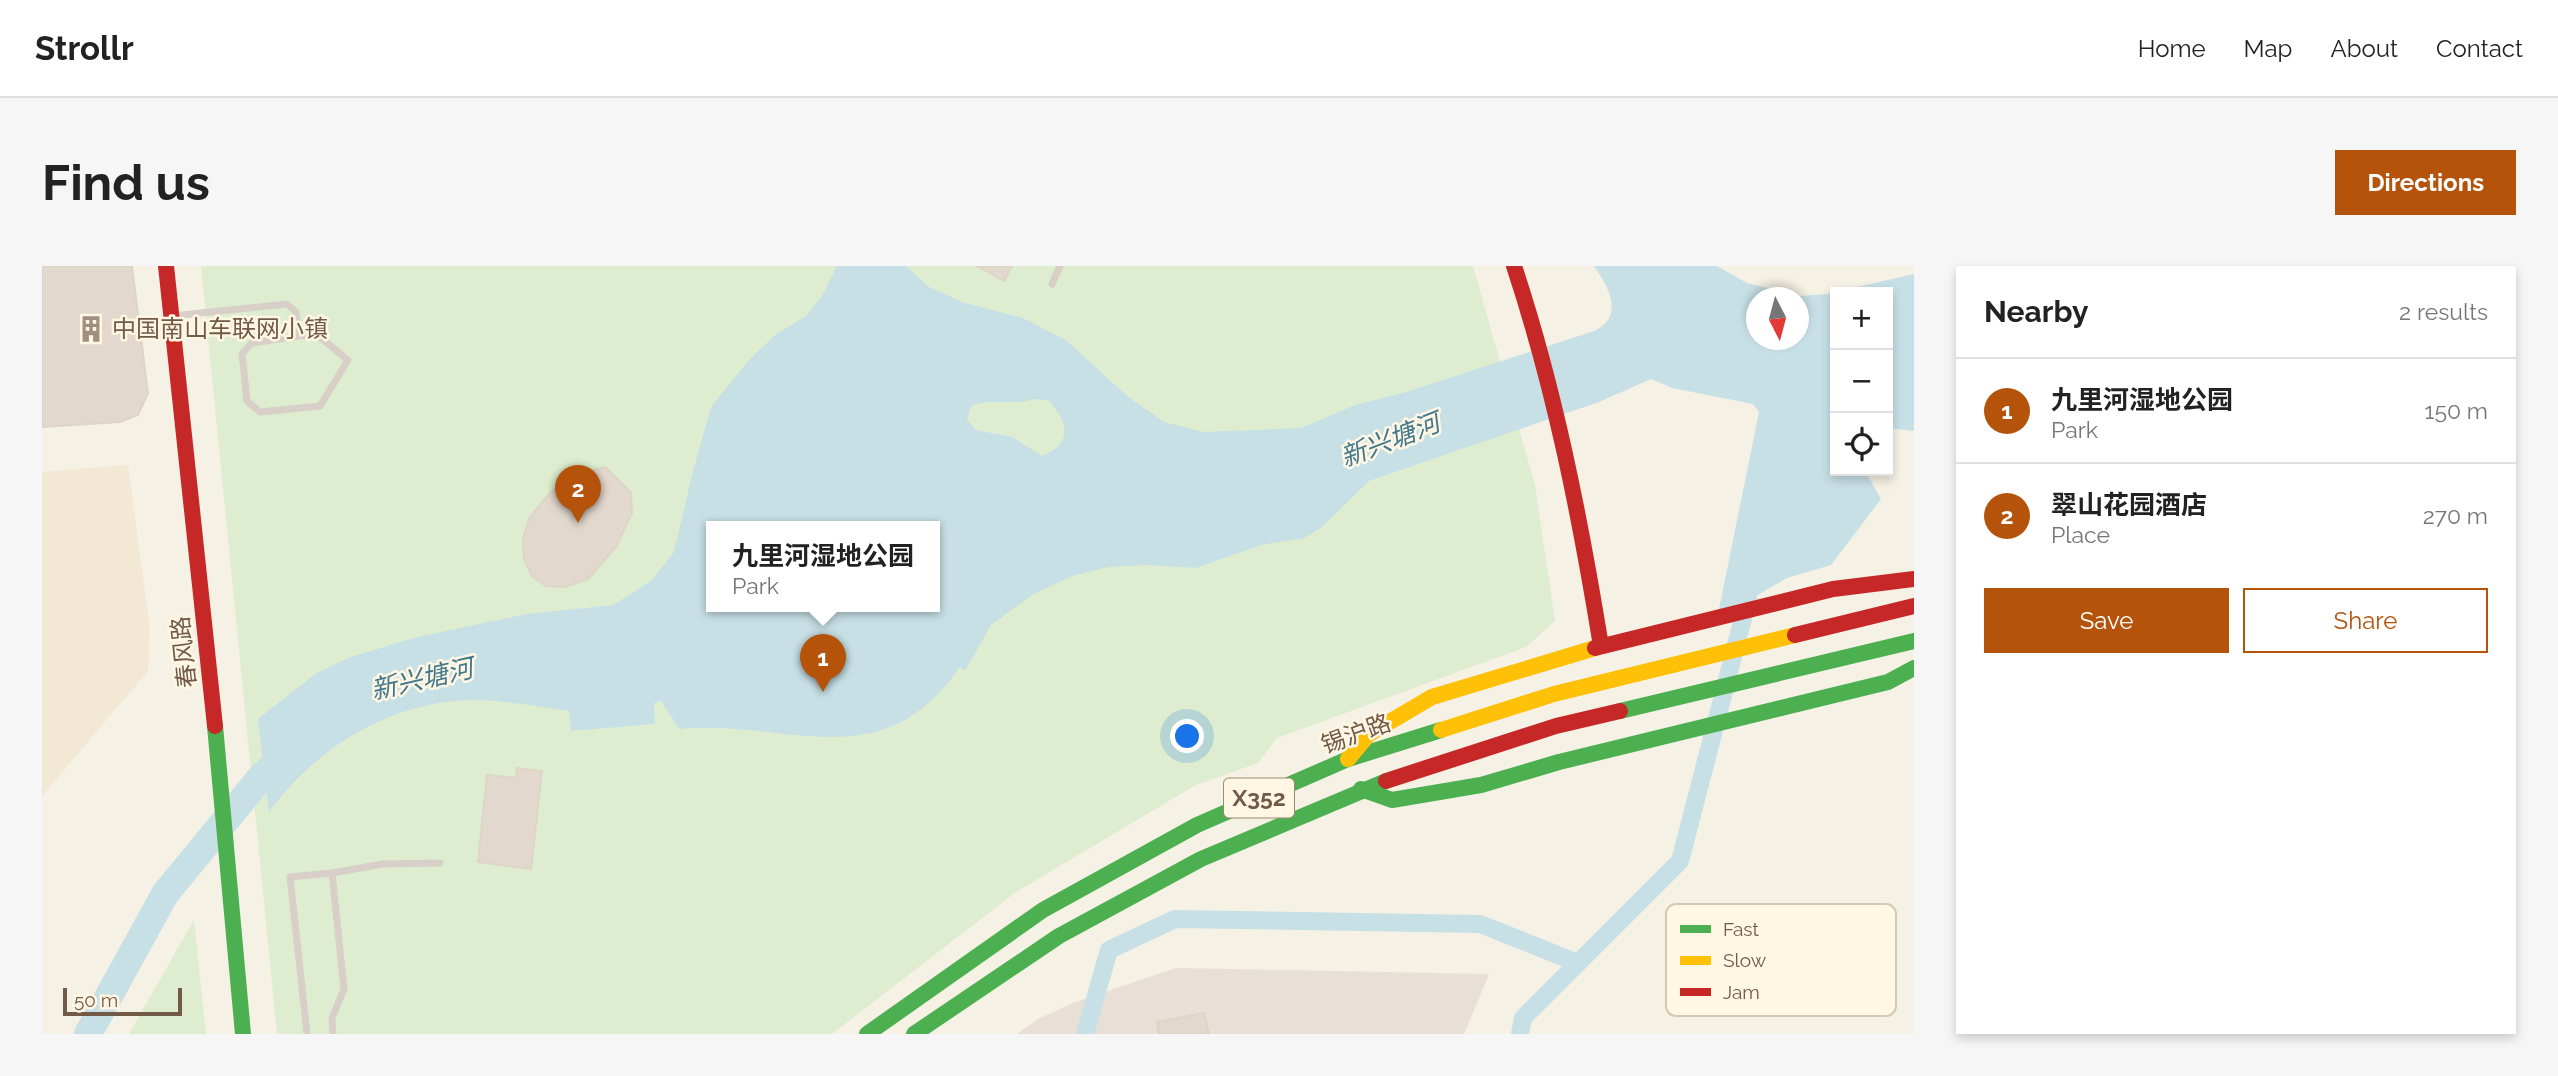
<!DOCTYPE html>
<meta charset="utf-8">
<style>
:root{--surface:#fff;--page:#f6f6f6;--text:#222;--muted:#767676;--line:#e0e0e0;--accent:#b45309}
body{margin:0;font-family:Raleway,"Noto Sans SC",sans-serif;background:var(--page);color:var(--text)}
.controls{position:absolute;right:21px;top:21px;display:grid;overflow:hidden;border-radius:0px;box-shadow:0 4px 10px #0003}
.controls button{width:63px;height:63px;display:grid;place-items:center;padding:0;border:0;border-bottom:2px solid var(--line);background:var(--surface);color:var(--text);font:35px sans-serif}
.compass{position:absolute;left:1704px;top:21px;width:63px;height:63px;border-radius:50%;background:var(--surface);box-shadow:0 4px 10px #0003;rotate:174deg}
.scale{position:absolute;left:21px;bottom:18px;width:119px;box-sizing:border-box;padding-left:7px;border:4px solid #725a46;border-top:0;font-size:19px;line-height:24px;white-space:nowrap;color:#725a46;-webkit-text-stroke:5px #fff7e4;paint-order:stroke}
.you{position:absolute;left:1146px;top:471px;width:24px;height:24px;margin:-18px;border:5px solid #fff;border-radius:50%;background:#1a73e8;box-shadow:0 0 0 10px #1a73e833}
.badge{display:grid;place-items:center;width:46px;height:46px;border-radius:50%;background:var(--accent);color:#fff;font-size:23px;font-weight:700}
.pin{position:absolute;translate:-50% -58px;filter:drop-shadow(0 2px 4px #0008)}
.pin::after{content:'';position:absolute;top:37px;width:24px;height:21px;background:inherit;clip-path:polygon(0 0,100% 0,50% 100%)}
.popup{position:absolute;left:664px;top:255px;width:234px;height:91px;box-sizing:border-box;display:grid;place-content:center;border-radius:0px;background:var(--surface);filter:drop-shadow(0 2px 5px #0005);font-size:23px;white-space:nowrap;color:var(--muted)}
.popup b{font-size:26px;color:var(--text)}
.popup::after{content:'';position:absolute;left:50%;top:100%;margin-left:-14px;border:14px solid transparent;border-top-color:var(--surface)}
.list{margin:0;padding:0;list-style:none}
h2{display:flex;justify-content:space-between;align-items:center;height:91px;margin:0;padding:0 28px;font-size:30px}
h2 small{font-size:23px;font-weight:400;color:var(--muted)}
.list li{display:grid;grid-template-columns:46px 1fr auto;gap:21px;align-items:center;box-sizing:border-box;height:105px;padding:0 28px;border-top:2px solid var(--line)}
.list b{display:block;font-size:26px;white-space:nowrap}
.list p{margin:0;font-size:23px;white-space:nowrap;color:var(--muted)}
.list em{font-size:23px;font-style:normal;color:var(--muted)}
.actions{display:flex;gap:14px;padding:21px 28px}
.actions a{flex:1;padding:16px 0;border:2px solid var(--accent);border-radius:0px;text-align:center;font-size:24px;color:var(--accent)}
.actions .main{background:var(--accent);color:#fff}
.icon{flex:none;width:38px;height:38px;fill:none;stroke:currentColor;stroke-width:2;stroke-linecap:round;stroke-linejoin:round}
.map{position:relative;flex:none;width:1872px;height:768px;overflow:hidden;border-radius:0px}
header{display:flex;align-items:center;gap:42px;box-sizing:border-box;height:98px;padding:0 35px;background:var(--surface);border-bottom:2px solid var(--line)}
header strong{font-size:33px}
nav{display:flex;gap:38px;margin-inline-start:auto;font-size:24px}
.intro{display:flex;align-items:center;justify-content:space-between;box-sizing:border-box;height:168px;padding:0 42px}
h1{margin:0;font-size:49px}
.button{padding:18px 32px;border-radius:0px;background:var(--accent);color:#fff;font-size:24px;font-weight:700}
main{display:flex;gap:42px;padding:0 42px}
aside{flex:1;background:var(--surface);border-radius:0px;box-shadow:0 4px 10px #0003}
.map>svg:first-child{display:block}
.residential{fill:#f2e8d4}
.industrial{fill:#e8e0d6}
.green{fill:#deedcf;fill-rule:evenodd}
.water{fill:#c7e0e6;fill-rule:evenodd}
.lines{fill:none;stroke-linecap:round;stroke-linejoin:round}
.canal{stroke:#c7e0e6;stroke-width:18}
.river{stroke:#c7e0e6;stroke-width:28}
.building{fill:#e2d8cd;stroke:#ded4c7;stroke-width:2}
.lane{stroke:#d7cfc8;stroke-width:7}
.fast{stroke:#4caf50;stroke-width:16}
.slow{stroke:#ffc107;stroke-width:16}
.jam{stroke:#c62828;stroke-width:16}
.labels{text-anchor:middle;stroke-width:5;stroke-linejoin:round;paint-order:stroke}
.shield{fill:#fff7e4;stroke:#9c8975;stroke-width:2}
.shield-label{font-size:23px;font-weight:bold;fill:#725a46}
.poi-label{font-size:24px;fill:#725a46;stroke:#fff7e4;text-anchor:start}
.street-label{font-size:24px;fill:#725a46;stroke:#fff7e4}
.water-label{font-size:26px;font-style:italic;fill:#42798e;stroke:#fff7e4}
.key{fill:#fff7e4;stroke:#d5c8b5;stroke-width:2}
.key-label{font-size:19px;fill:#725a46}
</style>
<header>
<strong>Strollr</strong>
<nav><a>Home</a><a>Map</a><a>About</a><a>Contact</a></nav>
</header>
<div class="intro"><h1>Find us</h1><a class="button">Directions</a></div>
<main>
<div class="map">
<svg width="1872" height="768" viewBox="0 0 1872 768">
<rect width="100%" height="100%" fill="#f6f1e5"/>
<polygon class="residential" points="86,199 108,364 106,405 0,530 0,206"/>
<polygon class="industrial" points="1134,702 1447,708 1422,768 975,768 996,753 1033,736"/>
<g class="green">
<path d="M 159,0 L 1431,0 L 1493,219 L 1513,355 L 1484,381 L 1235,472 L 1216,497 L 1154,519 L 974,626 L 790,768 L 235,768 ZM 669,260 L 893,260 L 893,340 L 669,340 Z"/>
<polygon points="152,654 164,768 87,768"/>
</g>
<path class="water" d="M 795,0 L 864,0 L 887,21 L 920,36 L 981,52 L 1024,74 L 1085,130 L 1122,156 L 1161,166 L 1259,162 L 1313,139 L 1364,126 L 1552,65 C 1583,51 1567,21 1552,0 L 1675,0 L 1705,17 L 1758,30 L 1784,28 L 1872,8 L 1872,165 L 1846,162 L 1846,26 L 1793,26 L 1793,205 L 1823,205 L 1839,233 L 1789,299 L 1745,312 L 1675,353 L 1717,146 L 1711,138 L 1630,122 L 1609,113 L 1557,136 L 1327,215 L 1280,261 L 1262,272 L 1219,279 L 1154,302 L 1104,299 L 1066,301 L 1030,310 L 990,329 L 949,359 L 923,405 L 918,401 C 838,515 750,453 637,463 L 619,435 L 612,437 L 613,458 L 529,465 L 527,445 C 496,441 463,434 431,434 C 350,435 274,481 227,546 L 216,453 L 273,408 L 306,392 L 371,372 L 485,348 L 571,339 L 609,315 L 632,286 L 651,205 L 669,141 L 705,96 L 733,69 L 764,50 L 780,30 ZM 1714,32 L 1756,32 L 1756,74 L 1714,74 ZM 991,133 L 1006,134 C 1026,156 1032,177 1000,190 L 970,171 L 934,164 L 925,154 L 929,140 C 949,131 970,141 991,133 ZM 669,260 L 893,260 L 893,340 L 669,340 Z"/>
<g class="lines">
<g class="canal">
<polyline points="1043,768 1067,684 1133,653 1438,658 1536,697"/>
<polyline points="1478,768 1481,752 1638,595 1706,333"/>
</g>
<polyline class="river" points="46,768 123,628 220,510 250,483"/>
</g>
<g class="building">
<polygon points="0,0 90,0 106,127 96,149 78,156 0,161"/>
<polygon points="935,0 970,0 962,15"/>
<polygon points="563,201 589,227 590,247 574,281 546,313 523,321 504,320 490,310 482,294 481,272 488,251 507,228 532,209"/>
<polygon points="475,502 500,505 489,603 436,596 445,509 474,512"/>
<polygon points="1162,747 1167,768 1117,768 1115,756"/>
</g>
<g class="lines">
<g class="lane">
<polyline points="1010,18 1018,0"/>
<polyline points="130,50 245,38 254,46 257,70 210,77 200,88 205,135 218,146 278,140 306,94 274,68 257,70"/>
<polyline points="290,607 341,598 398,597"/>
<polyline points="265,768 248,611 290,607 302,723 290,752 291,768"/>
</g>
<g class="fast">
<polyline points="1578,445 1872,375"/>
<polyline points="173,460 201,768"/>
<polyline points="1319,523 1350,534 1439,519 1517,496 1846,416 1872,402"/>
<polyline points="825,768 1001,644 1155,559 1306,493 1399,464"/>
<polyline points="872,768 1017,670 1159,593 1344,515"/>
</g>
<g class="slow">
<polyline points="1399,464 1512,428 1753,369"/>
<polyline points="1306,493 1327,468 1390,431 1553,382"/>
</g>
<g class="jam">
<polyline points="124,0 173,460"/>
<path d="M 1472,0 C 1513,124 1538,251 1559,380"/>
<polyline points="1753,369 1872,340"/>
<polyline points="1553,382 1791,323 1872,313"/>
<polyline points="1344,515 1514,460 1578,445"/>
</g>
</g>
<defs>
<symbol id="building-bare" viewBox="-9 -9 18 18"><path d="M-4-6H4V6H1V3H-1V6H-4ZM-2.5-4.3h1.7v1.8h-1.7ZM.8-4.3h1.7v1.8H.8ZM-2.5-1h1.7V.8h-1.7ZM.8-1h1.7V.8H.8Z" fill="#a08f7e" stroke="#fff7e4" stroke-width="2.5" paint-order="stroke"/></symbol>
</defs>
<g fill-rule="evenodd">
<use href="#building-bare" x="30" y="44" width="38" height="38"/>
</g>
<g class="labels">
<rect class="shield" x="1182" y="512.5" width="70" height="39" rx="5"/>
<g class="shield-label">
<text x="1217" y="540">X352</text>
</g>
<g class="poi-label">
<text x="70" y="71">中国南山车联网小镇</text>
</g>
<g class="street-label">
<text transform="translate(142 386) rotate(-96)" y="8">春风路</text>
<text transform="translate(1314 468) rotate(-20)" y="8">锡沪路</text>
</g>
<g class="water-label">
<text transform="translate(1348 174) rotate(-21)" y="9">新兴塘河</text>
<text transform="translate(380 413) rotate(-13)" y="9">新兴塘河</text>
</g>
</g>
<rect x="1624" y="638" width="230" height="112" rx="10" class="key"/>
<rect x="1638" y="659" width="31" height="8" fill="#4caf50"/>
<rect x="1638" y="690" width="31" height="9" fill="#ffc107"/>
<rect x="1638" y="722" width="31" height="8" fill="#c62828"/>
<g class="key-label">
<text x="1681" y="670">Fast</text>
<text x="1681" y="701">Slow</text>
<text x="1681" y="733">Jam</text>
</g>
</svg>
<div class="controls">
<button>+</button>
<button>−</button>
<button><svg class="icon" aria-label="locate" viewBox="0 0 24 24"><circle cx="12" cy="12" r="6"/><path d="M12 2v4M12 18v4M2 12h4M18 12h4"/></svg></button>
</div>
<svg class="compass" viewBox="-18 -18 36 36"><path d="M0-13l5 13h-10z" fill="#e53935"/><path d="M0 13l5-13h-10z" fill="#767676"/></svg>
<div class="scale">50 m</div>
<div class="you"></div>
<div class="pin badge" style="left:781px;top:426px">1</div>
<div class="popup"><b>九里河湿地公园</b>Park</div>
<div class="pin badge" style="left:536px;top:257px">2</div>
</div>
<aside>
<h2>Nearby<small>2 results</small></h2>
<ul class="list">
<li><span class="badge">1</span><div><b>九里河湿地公园</b><p>Park</p></div><em>150 m</em></li>
<li><span class="badge">2</span><div><b>翠山花园酒店</b><p>Place</p></div><em>270 m</em></li>
</ul>
<div class="actions"><a class="main">Save</a><a>Share</a></div>
</aside>
</main>
